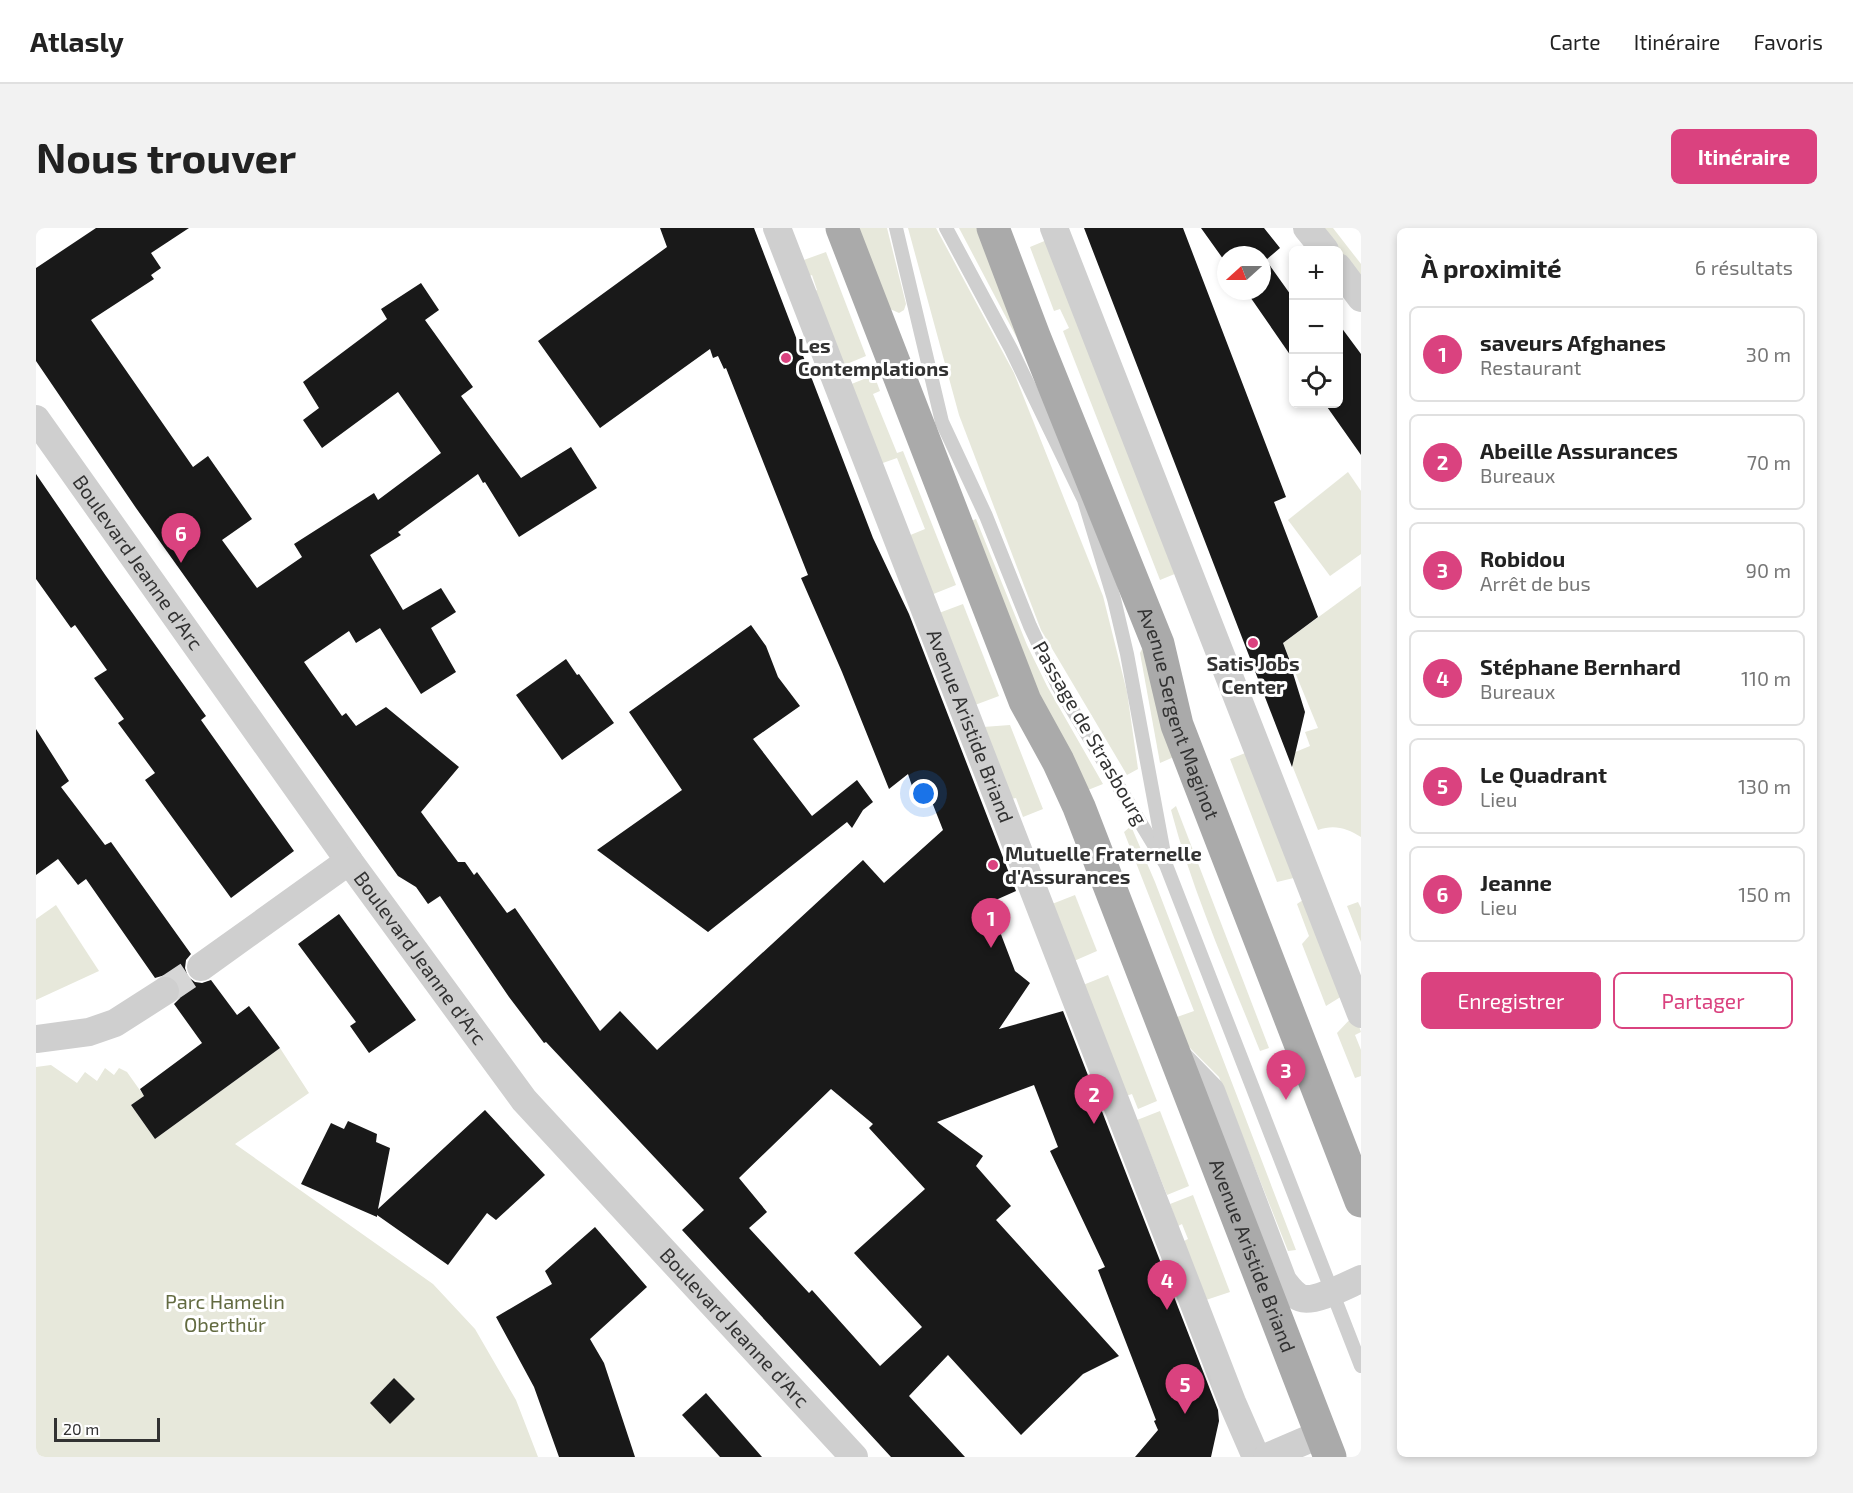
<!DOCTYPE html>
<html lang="fr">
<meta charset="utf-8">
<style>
:root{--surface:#fff;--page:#f2f2f2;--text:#222;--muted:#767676;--line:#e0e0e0;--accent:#da427f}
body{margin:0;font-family:"Exo 2",sans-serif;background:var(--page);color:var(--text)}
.controls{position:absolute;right:18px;top:18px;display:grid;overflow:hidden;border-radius:9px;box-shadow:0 3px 9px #0003}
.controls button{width:54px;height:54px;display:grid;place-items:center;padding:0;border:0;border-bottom:2px solid var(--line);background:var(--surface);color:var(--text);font:30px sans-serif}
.compass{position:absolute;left:1181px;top:18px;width:54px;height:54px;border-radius:50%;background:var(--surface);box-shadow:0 3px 9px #0003;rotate:249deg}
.scale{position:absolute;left:18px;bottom:15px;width:106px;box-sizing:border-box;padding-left:6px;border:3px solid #323232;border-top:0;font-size:16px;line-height:21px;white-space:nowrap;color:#323232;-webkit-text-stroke:4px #fff;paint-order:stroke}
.you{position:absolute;left:888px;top:566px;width:21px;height:21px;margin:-15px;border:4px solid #fff;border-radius:50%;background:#1a73e8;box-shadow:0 0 0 9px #1a73e833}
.badge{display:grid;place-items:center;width:39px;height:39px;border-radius:50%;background:var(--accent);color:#fff;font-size:20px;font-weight:700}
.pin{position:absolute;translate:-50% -50px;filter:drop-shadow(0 2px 3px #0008)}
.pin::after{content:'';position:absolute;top:32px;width:21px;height:18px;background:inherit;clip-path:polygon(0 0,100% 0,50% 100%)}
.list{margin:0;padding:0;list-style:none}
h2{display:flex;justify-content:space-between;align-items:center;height:78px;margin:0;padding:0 24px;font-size:26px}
h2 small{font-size:20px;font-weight:400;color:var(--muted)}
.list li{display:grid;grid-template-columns:39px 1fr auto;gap:18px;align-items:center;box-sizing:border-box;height:96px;margin:0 12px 12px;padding:0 12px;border:2px solid var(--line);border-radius:9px}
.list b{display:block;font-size:22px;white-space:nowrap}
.list p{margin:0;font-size:20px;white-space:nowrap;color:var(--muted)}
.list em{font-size:20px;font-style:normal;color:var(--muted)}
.actions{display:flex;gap:12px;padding:18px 24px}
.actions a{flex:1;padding:14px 0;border:2px solid var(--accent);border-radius:9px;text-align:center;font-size:21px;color:var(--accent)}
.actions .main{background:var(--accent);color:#fff}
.icon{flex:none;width:33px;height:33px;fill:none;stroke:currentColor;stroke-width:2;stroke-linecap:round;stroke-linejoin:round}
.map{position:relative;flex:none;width:1325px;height:1229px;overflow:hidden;border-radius:9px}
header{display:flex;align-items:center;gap:36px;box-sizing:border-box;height:84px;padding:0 30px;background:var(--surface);border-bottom:2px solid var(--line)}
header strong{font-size:28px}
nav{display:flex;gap:33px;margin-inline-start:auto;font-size:21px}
.intro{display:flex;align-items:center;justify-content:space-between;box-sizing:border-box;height:144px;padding:0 36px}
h1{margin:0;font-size:42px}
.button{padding:15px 27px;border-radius:9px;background:var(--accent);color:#fff;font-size:21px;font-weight:700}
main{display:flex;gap:36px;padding:0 36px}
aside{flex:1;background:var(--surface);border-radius:9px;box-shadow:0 3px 9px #0003}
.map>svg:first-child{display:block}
.green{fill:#e7e8db}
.building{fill:#191919;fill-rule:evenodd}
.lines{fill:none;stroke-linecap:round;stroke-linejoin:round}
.street-tunnel{stroke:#d6d6d6;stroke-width:28;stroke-dasharray:28 14;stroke-linecap:butt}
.lane{stroke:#cfcfcf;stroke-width:14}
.street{stroke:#cfcfcf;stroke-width:28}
.primary{stroke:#aaa;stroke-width:33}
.poi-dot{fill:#da427f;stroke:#fff;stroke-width:2}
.labels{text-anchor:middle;stroke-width:6;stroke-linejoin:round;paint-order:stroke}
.poi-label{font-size:20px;font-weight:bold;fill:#323232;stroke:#fff;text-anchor:start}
.street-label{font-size:20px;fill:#323232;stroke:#fff}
.park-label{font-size:20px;fill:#636b41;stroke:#fff}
</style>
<header>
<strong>Atlasly</strong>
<nav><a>Carte</a><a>Itinéraire</a><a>Favoris</a></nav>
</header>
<div class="intro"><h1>Nous trouver</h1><a class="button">Itinéraire</a></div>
<main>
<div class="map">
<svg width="1325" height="1229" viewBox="0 0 1325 1229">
<rect width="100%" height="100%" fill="#fff"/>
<g class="green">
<polygon points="820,0 851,0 870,76 868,82 863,85 852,80"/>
<polygon points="872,0 900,0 978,145 1067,368 1091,464 1102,541 1091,547 1005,402 923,187"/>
<polygon points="923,0 947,0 983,114"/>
<polygon points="1284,0 1297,0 1325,36 1325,53 1305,38"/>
<polygon points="1018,9 1146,343 1124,352 1027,103 1033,100 1024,81 1018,83 994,19"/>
<polygon points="790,24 830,128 806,138 777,64 781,62 776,47 771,49 765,33"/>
<polygon points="838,147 844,163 837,166 861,225 867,223 920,357 895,367 872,308 889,301 861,230 844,236 813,157"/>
<polygon points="1312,244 1325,263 1325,326 1294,348 1252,292"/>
<polygon points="940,291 991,417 1011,458 1067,556 1052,562 1003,467 935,293"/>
<path d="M 1325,358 L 1325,609 C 1311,600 1298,596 1282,602 L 1252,527 L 1274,518 L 1269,504 L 1282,500 L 1247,415 Z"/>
<polygon points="927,376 963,468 939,477 903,385"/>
<polygon points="1112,420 1140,528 1124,535 1104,425 1106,421"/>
<polygon points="974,497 1007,581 987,589 980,570 975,571 947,499"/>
<polygon points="1217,522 1266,648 1241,654 1194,531"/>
<path d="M 1140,578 L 1233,820 L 1224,823 C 1192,743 1157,665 1135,582 Z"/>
<polygon points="1095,598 1119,654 1260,1022 1252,1023 1183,849 1151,817 1141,789 1158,783 1088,604"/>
<polygon points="1039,667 1061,723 1038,733 1016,676"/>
<polygon points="1273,668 1311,765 1290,778 1266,716 1273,708 1261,676"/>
<polygon points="1322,674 1325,680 1325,714 1311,678"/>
<polygon points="20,677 63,743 0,772 0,691"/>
<polygon points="1072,747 1121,873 1102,881 1096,866 1090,868 1047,757"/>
<polygon points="1319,786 1325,804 1319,807 1325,822 1325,848 1319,850 1301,805"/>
<polygon points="244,820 273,865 199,916 397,1056 439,1101 480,1172 502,1229 0,1229 0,839 15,837 41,855 49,844 61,853 69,840 78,847 83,840 91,844 108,868 95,877 119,911"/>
<polygon points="1124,883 1153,958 1131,967 1101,892"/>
<polygon points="1157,967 1194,1064 1170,1072 1148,1013 1152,1011 1146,996 1142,998 1134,976"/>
</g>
<g class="building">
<path d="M 60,0 L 153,0 L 115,25 L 125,40 L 115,47 L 118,51 L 55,92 L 157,239 L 172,228 L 216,291 L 186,312 L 221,360 L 266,329 L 258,316 L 338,265 L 342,272 L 405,225 L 362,164 L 286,220 L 267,192 L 283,180 L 267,154 L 351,91 L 345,81 L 385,55 L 403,82 L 389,92 L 437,159 L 425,168 L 485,250 L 535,219 L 561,260 L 483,309 L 449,254 L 447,255 L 442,246 L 362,304 L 365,307 L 334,327 L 367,382 L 405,360 L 420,384 L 395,400 L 420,444 L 385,466 L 344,400 L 320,415 L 313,403 L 268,434 L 306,488 L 310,485 L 320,498 L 350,479 L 423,539 L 385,584 L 422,634 L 429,634 L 438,647 L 441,644 L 471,685 L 479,680 L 564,803 L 584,783 L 621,822 L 827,632 L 848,655 L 907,602 L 890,559 L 878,564 L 872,546 L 853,561 L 806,444 L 765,350 L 772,347 L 690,140 L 688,141 L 682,128 L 677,130 L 674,121 L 564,200 L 502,113 L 631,19 L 624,0 L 718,0 L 837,310 L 873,386 L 980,663 L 953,675 L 979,743 L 994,755 L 963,801 L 1027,783 L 1182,1182 L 1183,1193 L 1175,1229 L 1099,1229 L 1122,1202 L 1118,1193 L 1120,1192 L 1062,1042 L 1069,1039 L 1014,923 L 1022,919 L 998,857 L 901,894 L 947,928 L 940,938 L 975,978 L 960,992 L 1083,1128 L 1047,1146 L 985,1207 L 912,1127 L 873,1168 L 929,1229 L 855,1229 L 646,1002 L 668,982 L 510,814 L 508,815 L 473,769 L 404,668 L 392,676 L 380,659 L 362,648 L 100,280 L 0,133 L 0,40 ZM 795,861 L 837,896 L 833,900 L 889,961 L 818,1025 L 886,1099 L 844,1138 L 776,1062 L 773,1065 L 713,1000 L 731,984 L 703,950 Z"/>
<polygon points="1048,0 1147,0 1250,269 1238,274 1282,389 1247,415 1257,441 1256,442 1269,484 1256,539"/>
<polygon points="1165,0 1228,0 1244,20 1230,32 1257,70 1257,131 1210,63 1226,63 1226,27 1190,27 1190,35"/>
<polygon points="1302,95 1325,126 1325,227 1289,176 1302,176"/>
<polygon points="0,246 70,348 170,488 165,492 258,623 195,670 109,552 119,545 82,495 88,491 58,450 71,442 39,397 35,400 0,351"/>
<polygon points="715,397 730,418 742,449 764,478 717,511 776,588 821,552 837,574 827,582 816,600 811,594 672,704 561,622 646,562 593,484"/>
<polygon points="530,431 541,447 543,446 578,495 526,532 480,467"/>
<polygon points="0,501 33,553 25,559 69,617 75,614 155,726 150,732 149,740 152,749 159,754 166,755 175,752 201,787 213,778 244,820 119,911 95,877 108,868 104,861 166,815 138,776 144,770 145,763 143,754 137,749 129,747 119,750 50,651 42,657 22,631 0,647"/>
<polygon points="303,686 380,792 333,825 314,798 320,794 262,716"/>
<polygon points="449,882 509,947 460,992 451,985 412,1037 341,987 341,989 265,956 295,895 308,901 312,893 341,906 340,914 354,920 342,981"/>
<polygon points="559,999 611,1059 554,1111 568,1135 599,1229 523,1229 498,1159 460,1089 516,1056 509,1043"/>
<polygon points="358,1150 379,1171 354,1196 334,1175"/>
<polygon points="670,1165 726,1229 684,1229 646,1187"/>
</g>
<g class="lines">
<polyline class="street-tunnel" points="129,763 165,739"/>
<g class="lane">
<polyline points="860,0 906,194 950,288 994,398 1022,458 1130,637 1325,1138"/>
<polyline points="910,0 975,121 1048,272 1078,371 1091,426 1129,631"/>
</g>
<g class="street">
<path id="s1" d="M 741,0 L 1196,1174 L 1220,1229"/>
<polyline points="1018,0 1325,786"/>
<polyline points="1271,0 1289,22"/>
<polyline points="1302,39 1325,70"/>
<path id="s2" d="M 0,191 L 313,633 L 488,872 L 818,1229"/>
<polyline points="165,739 313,633"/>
<polyline points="0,811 53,804 79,795 129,763"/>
<path d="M 1139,826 L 1175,863 L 1247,1053 C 1252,1059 1257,1067 1265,1070 C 1278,1075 1311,1057 1325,1051"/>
<polyline points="1231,1229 1285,1206"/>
</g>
<g class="primary">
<path id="s3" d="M 806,0 L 989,473 L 1022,533 L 1043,579 L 1294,1229"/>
<path id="s4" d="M 957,0 L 998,108 L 1122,416 L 1141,497 L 1325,973"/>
</g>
</g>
<g class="poi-dot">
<circle cx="750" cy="130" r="6"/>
<circle cx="1217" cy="415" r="6"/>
<circle cx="957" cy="637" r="6"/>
</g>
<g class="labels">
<g class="poi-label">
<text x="762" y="125">Les<tspan x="762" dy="23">Contemplations</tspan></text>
<text x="1217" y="443" text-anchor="middle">Satis Jobs<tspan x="1217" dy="23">Center</tspan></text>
<text x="969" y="633">Mutuelle Fraternelle<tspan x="969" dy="23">d'Assurances</tspan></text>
</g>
<g class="street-label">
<text dy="7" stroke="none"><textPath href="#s2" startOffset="176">Boulevard Jeanne d'Arc</textPath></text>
<text dy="7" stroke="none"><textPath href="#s4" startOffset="520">Avenue Sergent Maginot</textPath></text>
<text dy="7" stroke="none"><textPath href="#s1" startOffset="534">Avenue Aristide Briand</textPath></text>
<text transform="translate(1054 505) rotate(60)" y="7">Passage de Strasbourg</text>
<text dy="7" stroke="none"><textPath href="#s2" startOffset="662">Boulevard Jeanne d'Arc</textPath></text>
<text dy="7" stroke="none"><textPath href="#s3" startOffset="1107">Avenue Aristide Briand</textPath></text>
<text dy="7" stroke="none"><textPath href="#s2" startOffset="1148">Boulevard Jeanne d'Arc</textPath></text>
</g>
<g class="park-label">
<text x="189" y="1081">Parc Hamelin<tspan x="189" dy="23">Oberthür</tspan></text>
</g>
</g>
</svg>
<div class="controls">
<button>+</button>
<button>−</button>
<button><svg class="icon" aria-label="locate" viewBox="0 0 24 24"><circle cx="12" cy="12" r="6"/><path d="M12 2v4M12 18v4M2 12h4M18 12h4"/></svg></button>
</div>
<svg class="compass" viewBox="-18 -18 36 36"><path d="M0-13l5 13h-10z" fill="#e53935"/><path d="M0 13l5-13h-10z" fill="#767676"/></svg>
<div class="scale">20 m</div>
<div class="you"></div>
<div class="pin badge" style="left:955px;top:720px">1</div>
<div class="pin badge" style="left:1058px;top:896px">2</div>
<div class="pin badge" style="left:1250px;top:872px">3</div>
<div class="pin badge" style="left:1131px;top:1082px">4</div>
<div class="pin badge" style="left:1149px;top:1186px">5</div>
<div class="pin badge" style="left:145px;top:335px">6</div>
</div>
<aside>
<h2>À proximité<small>6 résultats</small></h2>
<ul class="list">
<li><span class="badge">1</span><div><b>saveurs Afghanes</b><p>Restaurant</p></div><em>30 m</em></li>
<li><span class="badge">2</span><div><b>Abeille Assurances</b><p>Bureaux</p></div><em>70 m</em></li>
<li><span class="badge">3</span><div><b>Robidou</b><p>Arrêt de bus</p></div><em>90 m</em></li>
<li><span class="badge">4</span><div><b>Stéphane Bernhard</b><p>Bureaux</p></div><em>110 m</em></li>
<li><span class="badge">5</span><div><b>Le Quadrant</b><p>Lieu</p></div><em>130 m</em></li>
<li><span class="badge">6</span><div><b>Jeanne</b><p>Lieu</p></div><em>150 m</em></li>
</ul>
<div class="actions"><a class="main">Enregistrer</a><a>Partager</a></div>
</aside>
</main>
